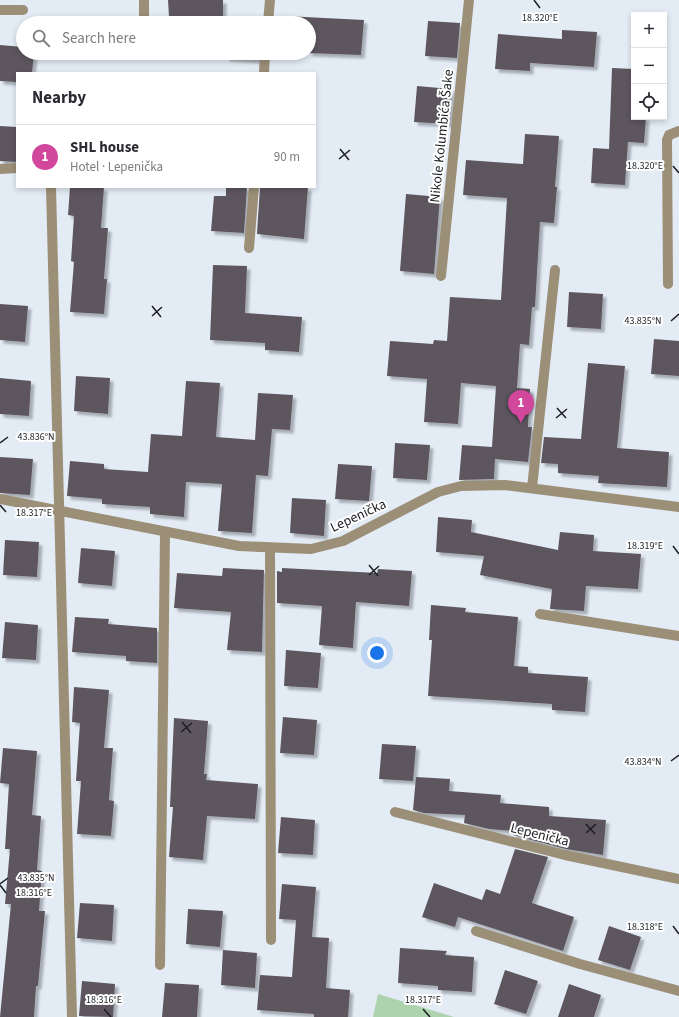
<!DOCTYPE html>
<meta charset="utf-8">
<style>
:root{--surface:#fff;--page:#f7f7f7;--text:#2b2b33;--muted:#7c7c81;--line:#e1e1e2;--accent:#aa2976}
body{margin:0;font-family:"Source Sans 3",sans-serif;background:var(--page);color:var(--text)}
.controls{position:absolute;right:12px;top:12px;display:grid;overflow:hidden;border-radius:0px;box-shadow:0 2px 6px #0003}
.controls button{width:36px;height:36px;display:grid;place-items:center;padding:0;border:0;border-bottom:1px solid var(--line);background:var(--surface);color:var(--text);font:20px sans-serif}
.you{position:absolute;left:377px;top:653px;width:14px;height:14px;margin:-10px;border:3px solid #fff;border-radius:50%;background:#1a73e8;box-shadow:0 0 0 6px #1a73e833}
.badge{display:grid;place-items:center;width:26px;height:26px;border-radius:50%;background:var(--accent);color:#fff;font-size:13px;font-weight:700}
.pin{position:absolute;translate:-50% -33px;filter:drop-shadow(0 1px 2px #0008)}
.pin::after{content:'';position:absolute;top:21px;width:14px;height:12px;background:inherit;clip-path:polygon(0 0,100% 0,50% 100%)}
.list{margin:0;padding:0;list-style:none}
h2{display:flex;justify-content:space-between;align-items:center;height:52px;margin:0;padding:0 16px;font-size:17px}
h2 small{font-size:13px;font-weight:400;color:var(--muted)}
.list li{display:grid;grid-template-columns:26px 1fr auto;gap:12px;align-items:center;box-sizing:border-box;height:64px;padding:0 16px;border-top:1px solid var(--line)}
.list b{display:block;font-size:15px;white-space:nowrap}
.list p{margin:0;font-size:13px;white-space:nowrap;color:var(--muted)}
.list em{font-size:13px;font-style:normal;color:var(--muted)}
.icon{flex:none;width:22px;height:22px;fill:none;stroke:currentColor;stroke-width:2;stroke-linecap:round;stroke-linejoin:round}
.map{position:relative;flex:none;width:679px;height:1017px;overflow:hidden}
.search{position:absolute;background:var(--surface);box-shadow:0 2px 6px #0003;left:16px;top:16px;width:300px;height:44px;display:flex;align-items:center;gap:10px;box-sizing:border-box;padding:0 14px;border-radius:22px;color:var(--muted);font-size:15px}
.panel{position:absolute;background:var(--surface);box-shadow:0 2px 6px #0003;left:16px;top:72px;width:300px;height:116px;border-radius:0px}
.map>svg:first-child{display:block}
.green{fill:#add2ae}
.building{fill:#5d565e;filter:url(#shadow)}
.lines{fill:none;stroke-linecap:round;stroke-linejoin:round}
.service{stroke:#9b8f78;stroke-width:10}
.minor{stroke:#9b8f78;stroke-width:10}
.ticks{fill:none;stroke:#1c1f23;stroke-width:1.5}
.labels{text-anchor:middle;stroke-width:4;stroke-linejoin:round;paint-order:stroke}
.street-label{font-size:14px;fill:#1c1f23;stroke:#fff}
.ticks-label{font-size:10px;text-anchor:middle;fill:#1c1f23;stroke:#fff;stroke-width:4;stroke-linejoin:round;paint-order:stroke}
</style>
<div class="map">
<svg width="679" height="1017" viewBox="0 0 679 1017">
<defs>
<filter id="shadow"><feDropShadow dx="3.5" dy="3.5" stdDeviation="1" flood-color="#0004"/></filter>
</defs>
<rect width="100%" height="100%" fill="#e3ebf5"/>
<polygon class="green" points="378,994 454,1017 373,1017"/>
<g class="building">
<polygon points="168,0 223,0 223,21 201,22 201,16 169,17"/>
<polygon points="285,16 364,20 361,55 306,53 309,53 309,23 285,23"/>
<polygon points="428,21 460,23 457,58 425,56"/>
<polygon points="562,30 597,32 594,67 530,63 530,71 495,69 498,34 562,39"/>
<polygon points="0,45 23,47 23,53 34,53 32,73 17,73 17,82 0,81"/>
<polygon points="226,53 258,53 258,60 226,58"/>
<polygon points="612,68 634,69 634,117 646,117 644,143 628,142 625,185 591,183 593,148 609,149"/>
<polygon points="417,86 451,89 449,124 414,122"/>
<polygon points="0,126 17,127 17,162 0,161"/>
<polygon points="525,134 559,136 555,187 557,187 554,223 540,222 535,307 532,307 529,345 520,344 517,388 530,389 528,427 532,427 528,462 495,459 494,479 459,480 462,445 492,447 496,386 461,383 458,424 424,422 427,379 387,376 390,341 433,344 434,340 447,341 450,297 501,300 507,198 463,195 466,160 523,164"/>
<polygon points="70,187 104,187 101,228 108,228 104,279 107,279 104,314 70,312 74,262 71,261 74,216 68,215"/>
<polygon points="226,187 247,187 244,233 211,231 214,196 226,196"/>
<polygon points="260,187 308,187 304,239 257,234"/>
<polygon points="406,194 440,197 434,274 400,271"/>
<polygon points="213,265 247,266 245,313 302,317 299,352 265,350 265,343 210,340"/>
<polygon points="569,292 603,294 601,329 567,327"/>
<polygon points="0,304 28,306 25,342 0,340"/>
<polygon points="654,339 679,341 679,376 651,374"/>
<polygon points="588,363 625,366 617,448 669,452 667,487 598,483 599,476 558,473 558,464 541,463 544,437 581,439"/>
<polygon points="76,376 110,378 108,414 74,411"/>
<polygon points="0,378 31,381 29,416 0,414"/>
<polygon points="186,381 220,383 216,437 255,440 258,393 293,395 290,430 272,429 268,476 256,475 252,533 218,531 222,484 186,482 184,517 150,514 150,507 102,504 102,499 67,496 70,461 104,464 104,469 148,472 151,434 182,436"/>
<polygon points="395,443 430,445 427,480 393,478"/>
<polygon points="0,457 33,459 30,495 0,493"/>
<polygon points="338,464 372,466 369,501 335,499"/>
<polygon points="292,498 326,500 324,536 290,533"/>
<polygon points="438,517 472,520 471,532 558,550 560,532 594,535 593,551 641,554 638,589 586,586 584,611 550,609 552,589 480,575 484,556 436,552"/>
<polygon points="5,540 39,542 37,577 3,575"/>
<polygon points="81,548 115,551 112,586 78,583"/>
<polygon points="223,568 264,570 262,652 227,650 231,612 174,608 177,573 222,576"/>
<polygon points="282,568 377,573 378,569 412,571 409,606 356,602 353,648 319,645 322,606 277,603 277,571 282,572"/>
<polygon points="431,605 466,608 465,612 518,617 514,666 528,667 528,673 588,677 585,712 552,710 552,704 428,696 432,640 429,640"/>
<polygon points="75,617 109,619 108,624 157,628 157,663 126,661 126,656 72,652"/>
<polygon points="5,622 38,625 36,660 2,658"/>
<polygon points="286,650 321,653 318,688 284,686"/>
<polygon points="74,687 109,690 104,748 113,748 109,800 114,801 111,836 77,834 81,781 76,781 80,723 72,722"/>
<polygon points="283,717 317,720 314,755 280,753"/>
<polygon points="174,718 208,721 204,774 207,774 206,780 258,784 255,819 207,816 203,860 169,857 173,807 170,807"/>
<polygon points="382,744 416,746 413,781 379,779"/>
<polygon points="3,748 37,751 32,815 41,816 37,870 42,871 39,911 45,911 38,986 36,986 34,1017 0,1017 11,904 5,904 10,849 5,849 9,784 0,783"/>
<polygon points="416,777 450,779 449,791 501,795 500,803 549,807 549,816 606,820 603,855 566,849 513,835 513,831 489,829 464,823 465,815 424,813 413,810"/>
<polygon points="281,817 315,820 313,855 278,853"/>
<polygon points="515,849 548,857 532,903 574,917 563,951 458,917 455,927 422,917 434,883 482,900 486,889 500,894"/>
<polygon points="282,884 316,887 312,937 329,938 326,988 350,990 348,1017 314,1017 314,1014 257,1010 260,975 292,977 296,920 279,919"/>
<polygon points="80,903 114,905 112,941 77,938"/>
<polygon points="188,909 223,911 220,947 186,944"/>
<polygon points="609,926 641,937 630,970 598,960"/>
<polygon points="400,948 447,951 445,955 474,957 472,992 438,990 438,986 398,983"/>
<polygon points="223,950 257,953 255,988 221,985"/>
<polygon points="505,970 538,981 526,1014 494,1004"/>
<polygon points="82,981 115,984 113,1017 79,1016"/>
<polygon points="165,983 199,985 197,1017 162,1017"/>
<polygon points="569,984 601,995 594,1017 558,1017"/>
</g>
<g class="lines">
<g class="service">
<polyline points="144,0 144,18"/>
<polyline points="0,10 23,10"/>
<polyline points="668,284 667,140 669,135 679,131"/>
</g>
<g class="minor">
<polyline points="268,23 270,0"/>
<polyline points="264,73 265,53"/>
<polyline points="0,169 17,168"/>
<polyline points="51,187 72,1017"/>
<polyline points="249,248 254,187"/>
<polyline points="441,276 469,0"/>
<polyline points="532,488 555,270"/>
<polyline points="0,499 239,546 311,549 343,541 438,492 461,486 505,485 679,507"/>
<polyline points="270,548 271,940"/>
<polyline points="540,614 679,636"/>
<polyline points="395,812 565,855 679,879"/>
<polyline points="476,931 580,964 679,991"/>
<polyline points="160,965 165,532"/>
</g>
</g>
<path class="ticks" d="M 534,0 L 540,8M 340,149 L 349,160M 339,159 L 350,150M 673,166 L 679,173M 152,306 L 161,317M 152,316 L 162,307M 671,321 L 679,314M 557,408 L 566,418M 556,418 L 567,409M 0,443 L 8,437M 0,505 L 6,512M 673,546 L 679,554M 369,565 L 378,576M 369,575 L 379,566M 182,722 L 191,733M 181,732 L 192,723M 671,761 L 679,755M 586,824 L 595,834M 586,833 L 596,824M 0,884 L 8,878M 0,885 L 6,893M 673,926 L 679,934M 104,1009 L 111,1017M 423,1009 L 430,1017"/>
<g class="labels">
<g class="street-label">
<text transform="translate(441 136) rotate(-84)" y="5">Nikole Kolumbića Šake</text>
<text transform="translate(358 515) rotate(-25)" y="5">Lepenička</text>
<text transform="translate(540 834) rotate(14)" y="5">Lepenička</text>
</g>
</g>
<g class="ticks-label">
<text x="540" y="21">18.320°E</text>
<text x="645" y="169">18.320°E</text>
<text x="643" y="324">43.835°N</text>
<text x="36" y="440">43.836°N</text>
<text x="34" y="516">18.317°E</text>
<text x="645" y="549">18.319°E</text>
<text x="643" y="765">43.834°N</text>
<text x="36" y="881">43.835°N</text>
<text x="34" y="896">18.316°E</text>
<text x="645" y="930">18.318°E</text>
<text x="104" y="1003">18.316°E</text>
<text x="423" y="1003">18.317°E</text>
</g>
</svg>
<div class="controls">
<button>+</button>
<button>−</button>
<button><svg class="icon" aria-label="locate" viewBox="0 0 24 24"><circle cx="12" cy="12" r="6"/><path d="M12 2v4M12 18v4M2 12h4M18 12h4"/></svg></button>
</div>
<div class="you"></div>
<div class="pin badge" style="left:521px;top:423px;background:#d1479c">1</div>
<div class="search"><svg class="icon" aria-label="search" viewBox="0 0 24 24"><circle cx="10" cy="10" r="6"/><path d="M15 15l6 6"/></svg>Search here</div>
<section class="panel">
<h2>Nearby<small></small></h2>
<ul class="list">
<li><span class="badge" style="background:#d1479c">1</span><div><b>SHL house</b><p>Hotel · Lepenička</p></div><em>90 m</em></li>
</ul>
</section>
</div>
